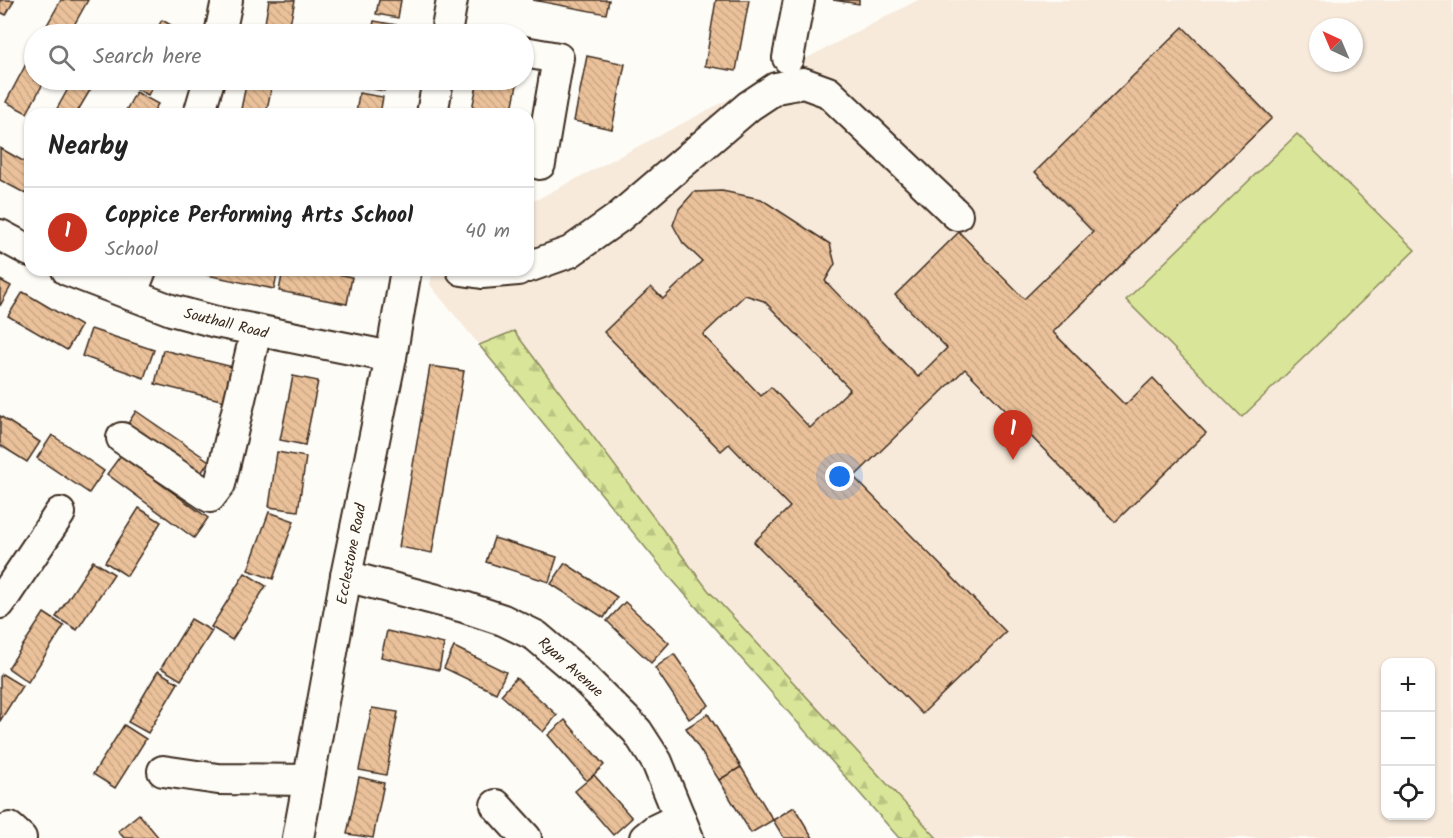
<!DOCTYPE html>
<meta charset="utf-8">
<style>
:root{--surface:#fff;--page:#f6f6f6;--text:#222;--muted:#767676;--line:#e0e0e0;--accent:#c8321e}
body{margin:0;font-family:Kalam,sans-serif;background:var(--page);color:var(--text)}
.controls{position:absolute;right:18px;bottom:18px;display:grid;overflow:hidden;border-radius:12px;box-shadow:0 2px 4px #0004}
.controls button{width:54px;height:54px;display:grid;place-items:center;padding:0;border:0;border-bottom:2px solid var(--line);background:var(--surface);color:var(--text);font:30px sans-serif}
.compass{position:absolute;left:1309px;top:18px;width:54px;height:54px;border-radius:50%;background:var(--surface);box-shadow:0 2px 4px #0004;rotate:316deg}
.you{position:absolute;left:840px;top:477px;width:21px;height:21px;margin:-15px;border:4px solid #fff;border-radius:50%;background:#1a73e8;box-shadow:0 0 0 9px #1a73e833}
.badge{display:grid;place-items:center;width:39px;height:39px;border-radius:50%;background:var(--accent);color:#fff;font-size:20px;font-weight:700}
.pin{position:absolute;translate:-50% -50px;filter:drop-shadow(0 2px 3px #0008)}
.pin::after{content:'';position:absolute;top:32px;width:21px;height:18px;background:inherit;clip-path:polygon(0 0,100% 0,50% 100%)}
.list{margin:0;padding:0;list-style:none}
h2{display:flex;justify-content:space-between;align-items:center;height:78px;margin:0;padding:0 24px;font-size:26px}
h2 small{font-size:20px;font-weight:400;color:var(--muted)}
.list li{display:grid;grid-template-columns:39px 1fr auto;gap:18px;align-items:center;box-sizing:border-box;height:90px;padding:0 24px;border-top:2px solid var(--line)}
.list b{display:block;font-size:22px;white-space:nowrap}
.list p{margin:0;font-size:20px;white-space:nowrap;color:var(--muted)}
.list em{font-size:20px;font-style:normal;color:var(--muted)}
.icon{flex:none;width:33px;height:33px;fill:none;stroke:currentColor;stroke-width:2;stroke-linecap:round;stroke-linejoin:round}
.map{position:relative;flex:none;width:1453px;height:838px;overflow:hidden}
.search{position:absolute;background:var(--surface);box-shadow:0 2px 4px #0004;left:24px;top:24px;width:510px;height:66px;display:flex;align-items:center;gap:15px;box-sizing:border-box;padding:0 21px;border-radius:33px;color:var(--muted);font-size:22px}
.panel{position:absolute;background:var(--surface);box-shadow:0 2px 4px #0004;left:24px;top:108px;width:510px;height:168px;border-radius:18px}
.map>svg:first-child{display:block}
.built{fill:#f7eadb;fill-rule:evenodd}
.forest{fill:url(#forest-firs);stroke:#8a885c;stroke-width:1.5}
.garden{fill:#d9e699;stroke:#8a885c;stroke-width:1.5}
.building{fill:url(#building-back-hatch);stroke:#3b2a1e;stroke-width:1.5;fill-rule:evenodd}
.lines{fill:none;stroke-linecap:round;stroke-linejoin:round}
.minor-casing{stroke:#3b2a1e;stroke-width:34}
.minor{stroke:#fdfcf7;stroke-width:30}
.labels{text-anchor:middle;stroke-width:4.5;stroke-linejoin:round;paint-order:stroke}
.street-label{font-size:15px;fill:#3b2a1e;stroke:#fdfcf7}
</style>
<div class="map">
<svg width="1453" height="838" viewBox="0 0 1453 838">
<defs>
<pattern id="forest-firs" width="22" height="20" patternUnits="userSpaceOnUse" patternTransform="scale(1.5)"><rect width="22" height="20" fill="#d9e699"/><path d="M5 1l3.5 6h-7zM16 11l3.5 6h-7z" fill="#bbc583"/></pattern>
<pattern id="building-back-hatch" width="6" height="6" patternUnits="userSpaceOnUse" patternTransform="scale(1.5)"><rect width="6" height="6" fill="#eac19a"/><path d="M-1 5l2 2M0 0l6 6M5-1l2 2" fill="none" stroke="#caa684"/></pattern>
</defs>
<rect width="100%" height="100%" fill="#fdfcf7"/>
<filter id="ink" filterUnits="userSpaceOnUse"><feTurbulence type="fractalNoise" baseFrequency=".0167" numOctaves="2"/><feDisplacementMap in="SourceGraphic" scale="12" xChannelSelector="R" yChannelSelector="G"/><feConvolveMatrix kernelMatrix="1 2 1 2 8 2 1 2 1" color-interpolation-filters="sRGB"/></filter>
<g filter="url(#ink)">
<path class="built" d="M 918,0 L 1453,0 L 1453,838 L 899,838 L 668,575 L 430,285 L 432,270 L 528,270 L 528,204 ZM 1318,27 L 1354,27 L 1354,63 L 1318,63 ZM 1386,662 L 1430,662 L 1430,816 L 1386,816 Z"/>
<polygon class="forest" points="514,331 708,590 937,838 899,838 668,575 479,345"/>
<polygon class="garden" points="1297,134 1415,250 1242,417 1126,300"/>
<g class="building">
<polygon points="0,0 14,0 6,15 0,12"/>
<polygon points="61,0 88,0 69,34 42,34"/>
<polygon points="269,0 295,0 288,34 263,34"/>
<polygon points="379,0 401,0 398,18 376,14"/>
<polygon points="533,0 609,0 606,14"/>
<polygon points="716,0 749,0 736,71 705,66"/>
<polygon points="833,0 859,0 859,4"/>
<polygon points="162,20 183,32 181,34 154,34"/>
<polygon points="374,21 397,25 395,34 371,34"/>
<path d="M 1183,27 L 1272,118 L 1053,332 L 1125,405 L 1153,378 L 1206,433 L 1115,522 L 965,369 L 854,477 L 1006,632 L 922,714 L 754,542 L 790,507 L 729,444 L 721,451 L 604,332 L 651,287 L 663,299 L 702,261 L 683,243 L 673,225 L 679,209 L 694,192 L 722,191 L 761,199 L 830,244 L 835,264 L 825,281 L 918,377 L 947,348 L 895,295 L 959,232 L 1024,299 L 1093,232 L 1035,172 ZM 745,295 L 764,301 L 850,389 L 810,428 L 771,387 L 761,396 L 703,335 Z"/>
<polygon points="34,49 34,80 45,80 27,113 6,102"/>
<polygon points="587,56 625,64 612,129 574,121"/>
<polygon points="73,80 96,80 76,114 54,114"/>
<polygon points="130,80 156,80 148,95 127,84"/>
<polygon points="247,80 273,80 266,114 240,114"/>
<polygon points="362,80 386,80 384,91 361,87"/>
<polygon points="478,80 518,80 511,114 471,114"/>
<polygon points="136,92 158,104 152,114 124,114"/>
<polygon points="359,93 383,97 380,114 356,114"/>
<polygon points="0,148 30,165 30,196 0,180"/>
<polygon points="208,270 278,270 274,289 207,275"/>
<polygon points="283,270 318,270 352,277 347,304 279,291"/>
<polygon points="0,280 11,286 0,306"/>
<polygon points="23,292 81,326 67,350 8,316"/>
<polygon points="91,329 154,350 144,378 82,356"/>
<polygon points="163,350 233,367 225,401 155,384"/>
<polygon points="430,366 464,371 432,553 399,547"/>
<polygon points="293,376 318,381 305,445 280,440"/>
<polygon points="136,411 209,461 200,475 127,425"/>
<polygon points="0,416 40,442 27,462 0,445"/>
<polygon points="52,435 104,471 89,493 37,458"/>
<polygon points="277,452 306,457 298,511 269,507"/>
<polygon points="121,455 208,518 194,538 107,474"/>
<polygon points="139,508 161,522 127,576 105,562"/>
<polygon points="269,512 294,521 273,579 248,570"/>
<polygon points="494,538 557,557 549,582 486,562"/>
<polygon points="93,561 114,574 77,630 56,617"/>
<polygon points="565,563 617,597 604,618 551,584"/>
<polygon points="245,573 266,586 232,640 211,627"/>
<polygon points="625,602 669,643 651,663 607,621"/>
<polygon points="44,613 64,626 28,682 8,668"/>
<polygon points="191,619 212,631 181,680 161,668"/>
<polygon points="387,631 444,644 439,670 381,657"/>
<polygon points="454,647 506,672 496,693 444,668"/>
<polygon points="674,654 709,705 689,719 655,668"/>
<polygon points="158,671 178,683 148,733 128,722"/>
<polygon points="2,674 22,686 0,721 0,677"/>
<polygon points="516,678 557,715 543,732 501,695"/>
<polygon points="372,708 398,712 386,775 359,770"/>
<polygon points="708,714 741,767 719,780 686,728"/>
<polygon points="565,720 604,765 587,781 548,735"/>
<polygon points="124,725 146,739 115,788 93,774"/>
<polygon points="741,767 773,820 751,833 719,780"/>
<polygon points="594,775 632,818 613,835 575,791"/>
<polygon points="359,777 384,783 373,838 347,834"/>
<polygon points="794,807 813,838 784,838 773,820"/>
<polygon points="139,814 159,838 124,838 118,831"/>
</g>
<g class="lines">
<defs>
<g id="minor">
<polyline points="220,34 227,0"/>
<polyline points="446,34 452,0"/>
<polyline points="524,52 558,58 540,164"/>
<polyline points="788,58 799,0"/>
<polyline points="199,114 209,80"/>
<polyline points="432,114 438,80"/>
<polyline points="0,235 30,251"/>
<polyline points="528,267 570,252 618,218 749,106 776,88 803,83 828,92 957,215"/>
<polyline points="67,270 171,310 216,322 391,357"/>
<polyline points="462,270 482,273 518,270"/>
<polyline points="131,295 141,270"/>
<polyline points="122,438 210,497 220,484 256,331"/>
<polyline points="346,576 464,607 503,620 536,636 576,670 637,731 657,762 688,838"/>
<polyline points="0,603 60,513"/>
<polyline points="163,771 218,779 308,780"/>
<polyline points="496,805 526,838"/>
<polyline points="10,828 21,838"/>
<polyline points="298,838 346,576 391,357 406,270"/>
<polyline points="645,838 655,830 680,818"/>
</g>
</defs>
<use href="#minor" class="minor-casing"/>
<use href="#minor" class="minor"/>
</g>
</g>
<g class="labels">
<g class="street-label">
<text transform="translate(226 323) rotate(14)" y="5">Southall Road</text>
<text transform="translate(351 554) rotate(-79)" y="5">Ecclestone Road</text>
<text transform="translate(571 667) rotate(42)" y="5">Ryan Avenue</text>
</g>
</g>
</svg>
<div class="controls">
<button>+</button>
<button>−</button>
<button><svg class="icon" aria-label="locate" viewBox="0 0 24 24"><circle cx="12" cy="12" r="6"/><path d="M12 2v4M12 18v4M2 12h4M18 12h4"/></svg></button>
</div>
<svg class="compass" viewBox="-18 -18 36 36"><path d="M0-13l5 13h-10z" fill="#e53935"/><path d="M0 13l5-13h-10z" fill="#767676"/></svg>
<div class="you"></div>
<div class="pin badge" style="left:1013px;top:460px">1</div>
<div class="search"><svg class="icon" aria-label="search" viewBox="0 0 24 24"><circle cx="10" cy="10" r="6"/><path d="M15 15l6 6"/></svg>Search here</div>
<section class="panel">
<h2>Nearby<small></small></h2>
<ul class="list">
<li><span class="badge">1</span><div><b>Coppice Performing Arts School</b><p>School</p></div><em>40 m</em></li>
</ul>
</section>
</div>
